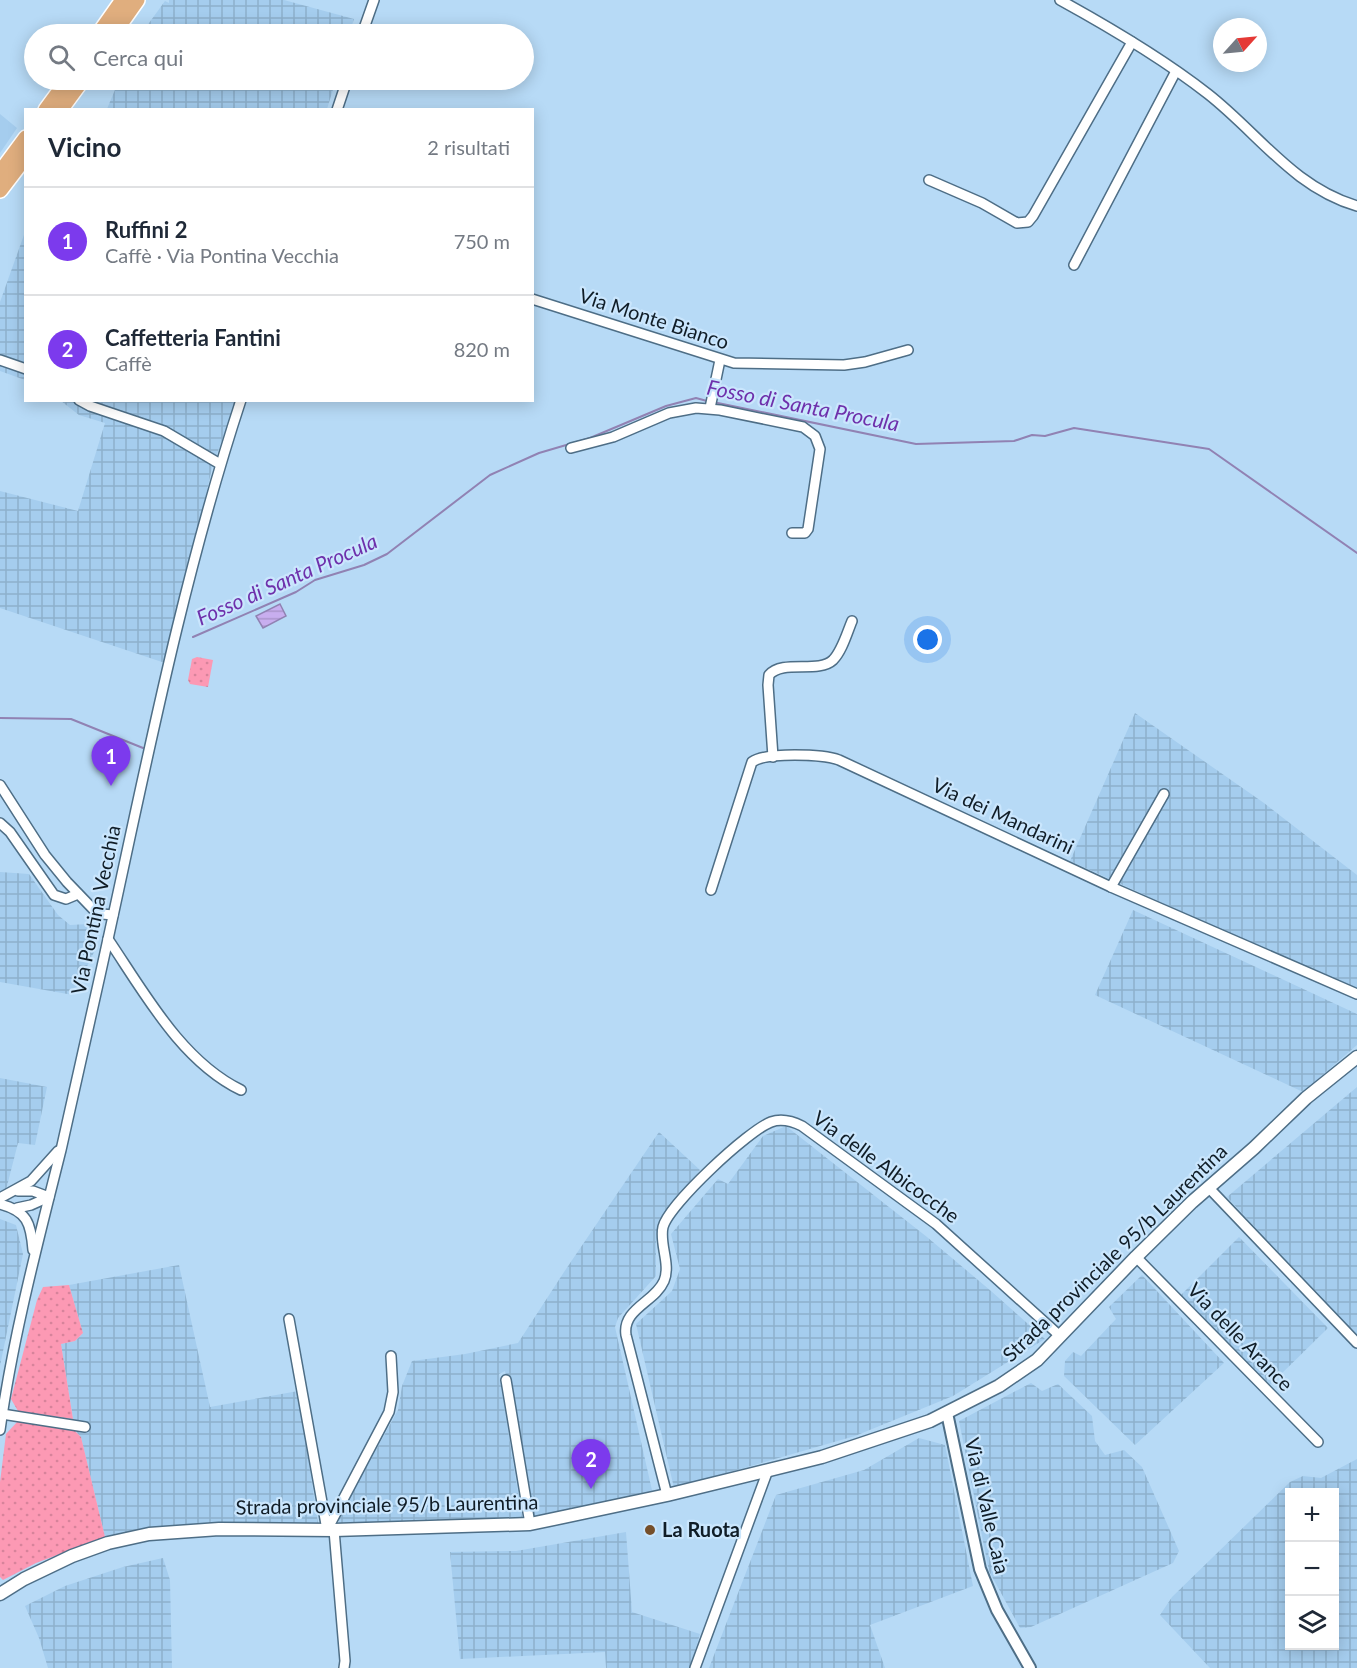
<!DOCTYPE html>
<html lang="it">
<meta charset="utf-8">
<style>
:root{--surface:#fff;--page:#f2f2f3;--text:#1f2937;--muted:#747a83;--line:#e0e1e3;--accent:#7c3aed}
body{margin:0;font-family:Lato,sans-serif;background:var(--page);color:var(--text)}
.controls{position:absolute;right:18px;bottom:18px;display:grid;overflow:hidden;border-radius:0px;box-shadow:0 3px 15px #0003}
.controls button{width:54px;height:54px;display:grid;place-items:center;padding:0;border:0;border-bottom:2px solid var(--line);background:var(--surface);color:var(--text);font:30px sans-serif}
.compass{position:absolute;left:1213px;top:18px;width:54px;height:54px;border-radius:50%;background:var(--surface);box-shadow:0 3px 15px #0003;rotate:63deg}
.you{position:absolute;left:928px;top:640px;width:21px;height:21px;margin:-15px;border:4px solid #fff;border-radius:50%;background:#1a73e8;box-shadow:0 0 0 9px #1a73e833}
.badge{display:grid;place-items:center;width:39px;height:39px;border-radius:50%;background:var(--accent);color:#fff;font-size:20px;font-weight:700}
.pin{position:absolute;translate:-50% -50px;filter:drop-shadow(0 2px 3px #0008)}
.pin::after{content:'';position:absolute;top:32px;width:21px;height:18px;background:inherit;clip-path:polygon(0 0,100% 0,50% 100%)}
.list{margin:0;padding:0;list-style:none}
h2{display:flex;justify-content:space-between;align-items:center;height:78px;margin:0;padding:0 24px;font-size:26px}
h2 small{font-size:20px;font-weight:400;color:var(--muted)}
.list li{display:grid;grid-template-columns:39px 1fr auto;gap:18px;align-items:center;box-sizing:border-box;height:108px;padding:0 24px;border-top:2px solid var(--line)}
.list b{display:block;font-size:22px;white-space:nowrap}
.list p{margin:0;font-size:20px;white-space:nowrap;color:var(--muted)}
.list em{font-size:20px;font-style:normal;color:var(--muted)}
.icon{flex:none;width:33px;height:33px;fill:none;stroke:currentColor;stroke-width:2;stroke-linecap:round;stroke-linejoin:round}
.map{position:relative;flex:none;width:1357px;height:1668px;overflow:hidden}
.search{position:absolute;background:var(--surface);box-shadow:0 3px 15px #0003;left:24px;top:24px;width:510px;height:66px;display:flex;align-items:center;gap:15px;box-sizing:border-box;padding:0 21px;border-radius:33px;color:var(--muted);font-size:22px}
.panel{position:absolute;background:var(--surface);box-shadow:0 3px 15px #0003;left:24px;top:108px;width:510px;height:294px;border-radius:0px}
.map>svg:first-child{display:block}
.built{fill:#a5cdee}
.industrial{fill:url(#industrial-grid);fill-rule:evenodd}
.green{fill:url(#green-dots)}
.water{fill:url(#water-rules);stroke:#9182b3;stroke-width:1.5}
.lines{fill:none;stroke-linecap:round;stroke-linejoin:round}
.stream{stroke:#9182b3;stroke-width:2}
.minor-casing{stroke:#4e6e86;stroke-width:12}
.tertiary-casing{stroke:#4e6e86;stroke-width:14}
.secondary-casing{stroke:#4e6e86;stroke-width:15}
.trunk-casing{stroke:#fff;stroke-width:18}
.minor{stroke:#fff;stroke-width:9}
.tertiary{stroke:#fff;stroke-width:10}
.secondary{stroke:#fff;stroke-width:12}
.trunk{stroke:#e0ae7e;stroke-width:15}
.poi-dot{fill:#754f2b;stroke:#cae6fd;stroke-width:2}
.labels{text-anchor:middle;stroke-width:4.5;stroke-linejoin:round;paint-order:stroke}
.street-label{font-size:20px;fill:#101d27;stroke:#cae6fd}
.poi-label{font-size:20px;font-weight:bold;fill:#101d27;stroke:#cae6fd;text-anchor:start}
.water-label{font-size:21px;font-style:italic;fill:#6e30ab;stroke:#cae6fd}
</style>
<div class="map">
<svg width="1357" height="1668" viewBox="0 0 1357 1668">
<defs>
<pattern id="industrial-grid" width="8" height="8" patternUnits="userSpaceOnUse" patternTransform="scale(1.5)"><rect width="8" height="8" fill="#a5cdee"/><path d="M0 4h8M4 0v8" fill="none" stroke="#8db0cc"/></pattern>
<pattern id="green-dots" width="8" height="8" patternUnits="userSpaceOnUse" patternTransform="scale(1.5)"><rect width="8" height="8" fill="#fc99b4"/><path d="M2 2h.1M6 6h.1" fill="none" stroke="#d7839b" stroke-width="1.8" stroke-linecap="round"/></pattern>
<pattern id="water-rules" width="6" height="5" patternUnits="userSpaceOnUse" patternTransform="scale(1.5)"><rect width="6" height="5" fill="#c8aeef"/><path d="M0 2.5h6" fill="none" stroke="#ab95cd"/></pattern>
</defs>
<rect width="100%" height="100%" fill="#b7daf6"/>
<polygon class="built" points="0,114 17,128 0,153"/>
<g class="industrial">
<polygon points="169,0 284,0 354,19 349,34 141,34 165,1 169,3"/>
<polygon points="119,80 336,80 327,109 107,109"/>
<polygon points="25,232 25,380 0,371 0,302"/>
<polygon points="61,401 236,401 212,468 192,558 165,663 0,608 0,491 78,511 105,423 79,415"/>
<polygon points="1135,713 1264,803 1357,875 1357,991 1070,861"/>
<polygon points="0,872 29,874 58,915 70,925 88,924 97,946 73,995 0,982"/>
<polygon points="1133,910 1357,1014 1357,1045 1303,1092 1095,995"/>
<polygon points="0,1078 47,1087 35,1145 18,1143 6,1190 0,1192"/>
<polygon points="1357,1087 1357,1337 1227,1197"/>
<polygon points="786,1126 927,1237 991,1291 1045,1339 953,1396 855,1436 674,1488 636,1324 672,1291 680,1269 671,1234 718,1179 728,1184 763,1136"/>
<polygon points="659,1132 700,1170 658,1221 656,1242 656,1276 618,1318 615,1327 654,1499 536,1526 505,1371 499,1374 522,1517 339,1524 339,1517 398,1410 402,1386 412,1361 465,1354 518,1343 564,1272"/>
<polygon points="0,1219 16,1225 23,1254 0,1366"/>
<polygon points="1239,1237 1328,1328 1270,1385 1181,1295"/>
<polygon points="179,1265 210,1407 298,1391 318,1523 162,1526 105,1537 81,1437 75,1431 61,1344 75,1341 83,1333 69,1285"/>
<polygon points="1142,1275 1224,1363 1135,1445 1064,1376 1065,1361 1073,1352 1081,1356 1116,1319 1109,1307"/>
<polygon points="1031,1383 1042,1391 1058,1384 1092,1416 1095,1441 1105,1455 1124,1450 1142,1467 1179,1551 1173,1563 1031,1627 1020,1628 989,1571 959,1421"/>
<polygon points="919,1438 945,1445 973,1586 870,1625 885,1668 709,1668 776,1495 864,1470"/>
<path d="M 1357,1459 L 1357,1668 L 1210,1668 L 1160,1615 L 1172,1597 L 1290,1482 L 1303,1476 L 1321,1478 ZM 1290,1492 L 1334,1492 L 1334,1646 L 1290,1646 Z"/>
<polygon points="626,1532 632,1612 700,1634 690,1668 606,1668 605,1652 460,1659 450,1552 516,1551"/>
<polygon points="163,1558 170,1580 172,1668 48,1668 39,1638 25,1606 65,1586 123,1567"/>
</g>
<g class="green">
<polygon points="197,657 213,660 208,687 190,684 188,680 192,659"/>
<polygon points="69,1285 83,1333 75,1341 61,1344 73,1419 18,1411 11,1399 37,1300 43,1287"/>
<polygon points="18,1421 75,1431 81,1437 105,1537 36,1563 3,1580 0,1577 0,1482 6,1434"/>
</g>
<polygon class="water" points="280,604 286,616 263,628 256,616"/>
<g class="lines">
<g class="stream">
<polyline points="713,402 916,444 1014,441 1032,435 1045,436 1074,428 1209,449 1357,553"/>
<polyline points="193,637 296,592 315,580 364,565 387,554 490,475 539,453 590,438 666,406 696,398 707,401"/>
<polyline points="0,718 71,719 143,748"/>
</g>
<defs>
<g id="minor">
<path d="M 1060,0 C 1111,28 1162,58 1208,94 C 1259,134 1293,187 1357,206"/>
<polyline points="362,34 374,0"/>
<polyline points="337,110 347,80"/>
<polyline points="929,180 982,203 1017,223 1028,222 1033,216 1132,42"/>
<polyline points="1074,265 1176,71"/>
<polyline points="532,299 734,363 844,365 865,362 908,350"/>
<polyline points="0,360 26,369"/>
<polyline points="79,400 90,406 164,431 220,464"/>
<polyline points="710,408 720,360"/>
<polyline points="571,448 613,437 669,413 696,408 720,410 803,427 815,436 820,449 808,529 805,533 792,533"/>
<path d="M 773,757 L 768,685 L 769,675 C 783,659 818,674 833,660 C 842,651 847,633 852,621"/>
<polyline points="0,785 45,855 67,882 93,909 102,914 113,915"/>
<polyline points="0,823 10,832 54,895 66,899 78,894"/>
<polyline points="1111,887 1164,794"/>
<path d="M 711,890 L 752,762 C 766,752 823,754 839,760 L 1111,887 L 1357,994"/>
<path d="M 108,939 C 144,992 181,1061 241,1090"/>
<polyline points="1208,1187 1357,1343"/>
<polyline points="0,1198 31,1181 58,1151"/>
<path d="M 0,1204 C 27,1211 31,1223 33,1250"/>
<polyline points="17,1208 31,1205 49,1197 33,1191 18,1191"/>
<polyline points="1136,1257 1318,1442"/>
<polyline points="289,1319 327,1530"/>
<polyline points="506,1380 530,1524"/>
<polyline points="2,1414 85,1427"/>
<path d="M 0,1430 C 13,1336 38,1242 61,1150 C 73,1096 85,1042 97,989 C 141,792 178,592 241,400"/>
<path d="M 667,1495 L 626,1335 C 622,1309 655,1302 664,1281 C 671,1264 659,1244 663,1227 C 669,1204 749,1130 771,1122 C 782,1118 792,1121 802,1126 L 936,1224 L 1060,1336"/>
<polyline points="327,1530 389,1412 393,1392 391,1356"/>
<polyline points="334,1530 345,1661 344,1668"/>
<polyline points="695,1668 768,1470"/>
</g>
<polyline id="tertiary" points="947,1413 980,1569 997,1610 1030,1668"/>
<polyline id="secondary" points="0,1594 24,1579 72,1556 108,1543 149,1534 219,1529 334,1530 530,1524 667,1495 822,1457 930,1421 999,1386 1037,1360 1136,1257 1192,1202 1254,1148 1306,1098 1357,1057"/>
<g id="trunk">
<polyline points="99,34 123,0"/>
<polyline points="113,34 137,0"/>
<polyline points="46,110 68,80"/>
<polyline points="60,110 82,80"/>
<polyline points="0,173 26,138"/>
<polyline points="0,190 26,156"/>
</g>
</defs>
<use href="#minor" class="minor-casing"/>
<use href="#tertiary" class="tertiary-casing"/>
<use href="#secondary" class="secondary-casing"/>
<use href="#trunk" class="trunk-casing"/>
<use href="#minor" class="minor"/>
<use href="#tertiary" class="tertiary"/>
<use href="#secondary" class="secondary"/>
<use href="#trunk" class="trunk"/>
</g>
<circle class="poi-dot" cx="650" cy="1530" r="6"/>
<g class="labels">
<g class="street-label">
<text transform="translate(654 319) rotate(18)" y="7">Via Monte Bianco</text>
<text transform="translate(1003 816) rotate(25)" y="7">Via dei Mandarini</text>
<text transform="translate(96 910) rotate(-78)" y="7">Via Pontina Vecchia</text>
<text transform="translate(886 1167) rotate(36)" y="7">Via delle Albicocche</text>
<text transform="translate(1115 1253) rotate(-44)" y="7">Strada provinciale 95/b Laurentina</text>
<text transform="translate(1240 1337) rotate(46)" y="7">Via delle Arance</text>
<text transform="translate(387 1505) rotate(-1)" y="7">Strada provinciale 95/b Laurentina</text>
<text transform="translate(987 1506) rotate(77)" y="7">Via di Valle Caia</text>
</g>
<g class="poi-label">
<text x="662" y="1537">La Ruota</text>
</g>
<g class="water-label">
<text transform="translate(803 406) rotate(11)" y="7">Fosso di Santa Procula</text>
<text transform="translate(287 580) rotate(-24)" y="7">Fosso di Santa Procula</text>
</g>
</g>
</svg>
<div class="controls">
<button>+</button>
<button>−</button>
<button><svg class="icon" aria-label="layers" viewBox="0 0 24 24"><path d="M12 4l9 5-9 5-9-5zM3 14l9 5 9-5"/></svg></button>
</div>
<svg class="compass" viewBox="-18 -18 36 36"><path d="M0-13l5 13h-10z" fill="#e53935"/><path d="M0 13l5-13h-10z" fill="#747a83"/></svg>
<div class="you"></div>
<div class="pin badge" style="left:111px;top:786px">1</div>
<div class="pin badge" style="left:591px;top:1489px">2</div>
<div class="search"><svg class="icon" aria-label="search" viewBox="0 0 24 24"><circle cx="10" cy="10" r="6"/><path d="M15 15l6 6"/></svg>Cerca qui</div>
<section class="panel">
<h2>Vicino<small>2 risultati</small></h2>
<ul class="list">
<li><span class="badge">1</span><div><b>Ruffini 2</b><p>Caffè · Via Pontina Vecchia</p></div><em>750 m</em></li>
<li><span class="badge">2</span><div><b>Caffetteria Fantini</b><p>Caffè</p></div><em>820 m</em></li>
</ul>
</section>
</div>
